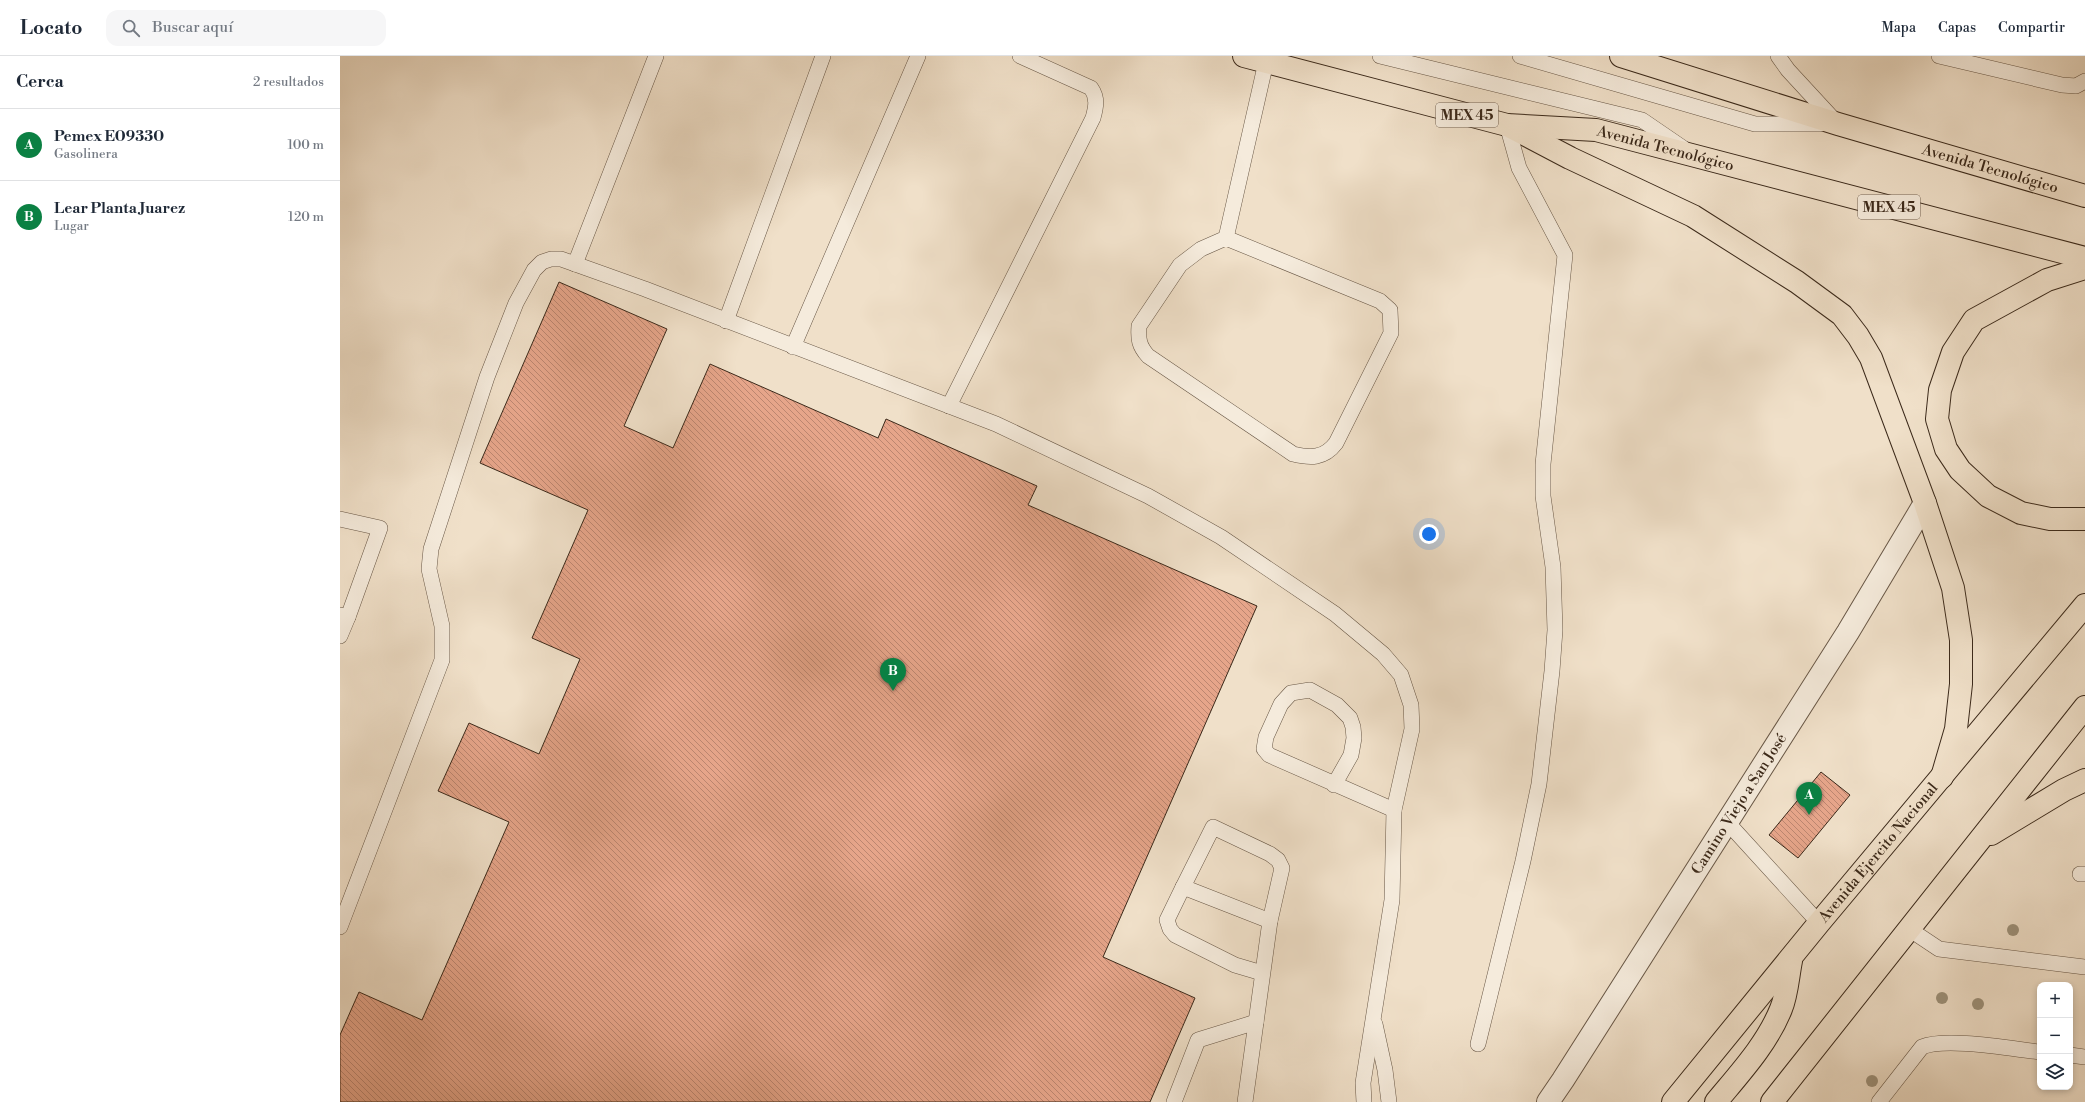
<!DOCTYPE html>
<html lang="es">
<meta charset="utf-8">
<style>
:root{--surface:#fff;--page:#f6f6f7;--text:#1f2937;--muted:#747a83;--line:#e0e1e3;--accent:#0b8043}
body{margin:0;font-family:"Libre Bodoni",serif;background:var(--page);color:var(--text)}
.controls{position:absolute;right:12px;bottom:12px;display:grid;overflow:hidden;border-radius:8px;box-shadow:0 2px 6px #0003}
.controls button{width:36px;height:36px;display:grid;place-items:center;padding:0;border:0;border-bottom:1px solid var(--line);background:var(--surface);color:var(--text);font:20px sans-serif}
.you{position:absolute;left:1089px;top:478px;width:14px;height:14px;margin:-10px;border:3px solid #fff;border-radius:50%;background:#1a73e8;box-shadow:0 0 0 6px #1a73e833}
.badge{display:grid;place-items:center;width:26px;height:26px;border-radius:50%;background:var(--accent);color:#fff;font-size:13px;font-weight:700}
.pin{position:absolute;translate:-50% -33px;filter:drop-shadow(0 1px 2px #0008)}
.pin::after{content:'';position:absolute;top:21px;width:14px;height:12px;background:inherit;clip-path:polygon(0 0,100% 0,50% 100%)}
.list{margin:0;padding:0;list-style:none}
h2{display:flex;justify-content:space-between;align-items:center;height:52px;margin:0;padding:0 16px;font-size:17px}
h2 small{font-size:13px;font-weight:400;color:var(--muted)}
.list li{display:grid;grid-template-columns:26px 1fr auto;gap:12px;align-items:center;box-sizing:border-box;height:72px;padding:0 16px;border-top:1px solid var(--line)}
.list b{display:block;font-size:15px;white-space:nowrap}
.list p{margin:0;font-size:13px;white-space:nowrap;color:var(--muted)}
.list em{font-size:13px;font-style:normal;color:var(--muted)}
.icon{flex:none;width:22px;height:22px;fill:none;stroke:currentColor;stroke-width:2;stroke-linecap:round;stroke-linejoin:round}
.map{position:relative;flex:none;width:1745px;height:1046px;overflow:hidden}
header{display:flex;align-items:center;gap:24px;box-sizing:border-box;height:56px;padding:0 20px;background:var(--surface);border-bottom:1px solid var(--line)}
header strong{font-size:19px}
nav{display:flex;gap:22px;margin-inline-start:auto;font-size:14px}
.search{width:280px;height:36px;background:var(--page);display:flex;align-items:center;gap:10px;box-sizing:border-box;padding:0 14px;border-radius:12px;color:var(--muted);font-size:15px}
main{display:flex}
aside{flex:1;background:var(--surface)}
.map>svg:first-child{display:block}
.building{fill:url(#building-back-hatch);stroke:#3b291a}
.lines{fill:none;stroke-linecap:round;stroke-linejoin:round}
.service-casing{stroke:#685746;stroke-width:16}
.minor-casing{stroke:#685746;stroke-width:24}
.primary-casing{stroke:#3b291a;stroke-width:24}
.service{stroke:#f5ebdc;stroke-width:15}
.minor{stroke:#f5ebdc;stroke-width:22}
.primary{stroke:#f0e0c9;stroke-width:22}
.tree{fill:#9d917a}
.labels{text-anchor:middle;stroke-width:3;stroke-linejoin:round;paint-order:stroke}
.shield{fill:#f5ebdc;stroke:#736354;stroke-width:1}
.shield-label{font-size:14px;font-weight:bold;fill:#3b291a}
.street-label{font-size:15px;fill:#3b291a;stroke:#f5ebdc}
</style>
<header>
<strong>Locato</strong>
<div class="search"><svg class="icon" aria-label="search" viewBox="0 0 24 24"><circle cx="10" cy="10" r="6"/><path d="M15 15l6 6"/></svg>Buscar aquí</div>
<nav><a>Mapa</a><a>Capas</a><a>Compartir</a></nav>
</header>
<main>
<aside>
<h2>Cerca<small>2 resultados</small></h2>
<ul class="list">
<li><span class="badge">A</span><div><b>Pemex E09330</b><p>Gasolinera</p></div><em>100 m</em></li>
<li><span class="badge">B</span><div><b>Lear Planta Juarez</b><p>Lugar</p></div><em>120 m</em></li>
</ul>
</aside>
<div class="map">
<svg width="1745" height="1046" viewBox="0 0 1745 1046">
<defs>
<pattern id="building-back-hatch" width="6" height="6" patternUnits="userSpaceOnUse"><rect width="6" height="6" fill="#e6a58a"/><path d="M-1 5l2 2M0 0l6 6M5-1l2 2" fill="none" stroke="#bc8670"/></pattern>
</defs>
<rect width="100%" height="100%" fill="#f0e0c9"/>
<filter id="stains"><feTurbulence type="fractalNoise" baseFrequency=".005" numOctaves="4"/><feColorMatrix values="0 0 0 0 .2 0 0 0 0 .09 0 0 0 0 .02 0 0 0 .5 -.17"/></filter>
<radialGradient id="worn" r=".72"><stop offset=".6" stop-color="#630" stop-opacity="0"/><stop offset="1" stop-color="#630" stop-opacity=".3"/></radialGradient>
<g class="building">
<polygon points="219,226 327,273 284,370 333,392 370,308 538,382 546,363 697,430 688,449 917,550 763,901 855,942 810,1046 0,1046 0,979 19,936 82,964 169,766 98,735 129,667 199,698 240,603 192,582 248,454 140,407"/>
<polygon points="1481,716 1510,739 1458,802 1429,779"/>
</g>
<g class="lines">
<defs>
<g id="service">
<polyline points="1040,0 1302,64 1343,92"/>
<polyline points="1180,0 1415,68 1481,68"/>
<polyline points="1438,0 1448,14 1496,66"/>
<polyline points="1599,0 1722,29 1736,30 1745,25"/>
<path d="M 886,182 L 1040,245 L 1050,254 L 1051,277 L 996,387 C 984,403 970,402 953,398 L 808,300 C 799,290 798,283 799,270 L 840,209 L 861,193 Z"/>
<polyline points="886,182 926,6"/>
<polyline points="235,208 316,0"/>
<polyline points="386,265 483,0"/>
<polyline points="453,291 578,0"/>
<path d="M 609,350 L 753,62 C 756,51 758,42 751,32 L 680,0"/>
<polyline points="0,463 40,472 8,561"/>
<polyline points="0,559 8,561 0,580"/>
<polyline points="994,729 1011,699 1014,682 1013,671 1010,662 997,649 970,634 951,637 941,648 926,681 924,693 929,699 1054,754"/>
<polyline points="1387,766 1479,867"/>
<polyline points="1740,818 1745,818"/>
<polyline points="843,831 873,771 930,798 938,804 942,812 930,865 905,1046"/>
<polyline points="0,871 102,604 102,570 89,513 91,493 147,321 176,247 194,214 202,206 211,203 221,203 305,233 656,368 808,440 881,481 995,558 1043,598 1061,619 1071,649 1072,673 1054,754 1052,844 1023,1027 1024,1046"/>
<polyline points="1569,873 1599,893 1745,911"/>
<polyline points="922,917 895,909 835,879 830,873 827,864 843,831 930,865"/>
<polyline points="1035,968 1045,1014 1049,1046"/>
<polyline points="1138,988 1183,805 1199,728 1212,615 1215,574 1213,511 1203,440 1203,408 1225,199 1179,112 1167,69"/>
<polyline points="1730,999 1745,1001"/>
<polyline points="834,1046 858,984 916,966"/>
<path d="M 1539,1046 L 1582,991 C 1606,981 1672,993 1700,996"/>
</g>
<g id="minor">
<path id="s1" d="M 1208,1046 L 1223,1024 L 1508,576 L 1585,447"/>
</g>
<g id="primary">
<path id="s2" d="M 904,0 L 1167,69 L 1256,74 L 1745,202"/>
<path id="s3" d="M 1281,0 L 1498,68 L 1745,140"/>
<polyline points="1167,69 1230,102 1353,160 1457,226 1502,259 1518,280 1531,302 1585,447 1613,532 1621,584 1621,628 1616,673 1602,721"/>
<polyline points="1745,212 1707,224 1634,264 1613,296 1600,334 1597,363 1606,393 1620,414 1648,440 1681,457 1710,463 1745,463"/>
<polyline points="1651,778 1724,734 1745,724"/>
<path id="s4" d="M 1333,1046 L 1479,867 L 1745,549"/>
<path d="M 1376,1046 C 1400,1017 1427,988 1441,953 C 1447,939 1448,920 1451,905"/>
<polyline points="1432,1046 1745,651"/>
</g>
</defs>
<use href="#service" class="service-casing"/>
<use href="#minor" class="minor-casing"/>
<use href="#primary" class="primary-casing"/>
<use href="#service" class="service"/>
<use href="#minor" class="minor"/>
<use href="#primary" class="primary"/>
</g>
<g class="tree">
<circle cx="1673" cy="874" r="6"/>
<circle cx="1602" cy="942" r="6"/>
<circle cx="1638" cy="948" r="6"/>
<circle cx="1532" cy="1025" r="6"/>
</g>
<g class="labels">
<g class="shield">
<rect x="1096" y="47" width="62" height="24" rx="3"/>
<rect x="1518" y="139" width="62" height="24" rx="3"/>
</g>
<g class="shield-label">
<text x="1127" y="64">MEX 45</text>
<text x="1549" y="156">MEX 45</text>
</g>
<g class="street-label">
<text dy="5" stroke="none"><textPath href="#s2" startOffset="433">Avenida Tecnológico</textPath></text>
<text dy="5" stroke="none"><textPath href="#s3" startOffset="386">Avenida Tecnológico</textPath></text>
<text dy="5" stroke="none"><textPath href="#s1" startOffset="354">Camino Viejo a San José</textPath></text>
<text dy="5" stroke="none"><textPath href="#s4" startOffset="323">Avenida Ejercito Nacional</textPath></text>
</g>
</g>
<rect width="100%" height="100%" filter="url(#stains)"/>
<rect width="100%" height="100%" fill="url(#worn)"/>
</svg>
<div class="controls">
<button>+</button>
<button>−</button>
<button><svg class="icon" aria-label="layers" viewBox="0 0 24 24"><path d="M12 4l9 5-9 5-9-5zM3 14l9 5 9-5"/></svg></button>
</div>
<div class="you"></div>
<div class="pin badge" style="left:1469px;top:759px">A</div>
<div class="pin badge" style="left:553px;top:635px">B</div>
</div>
</main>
